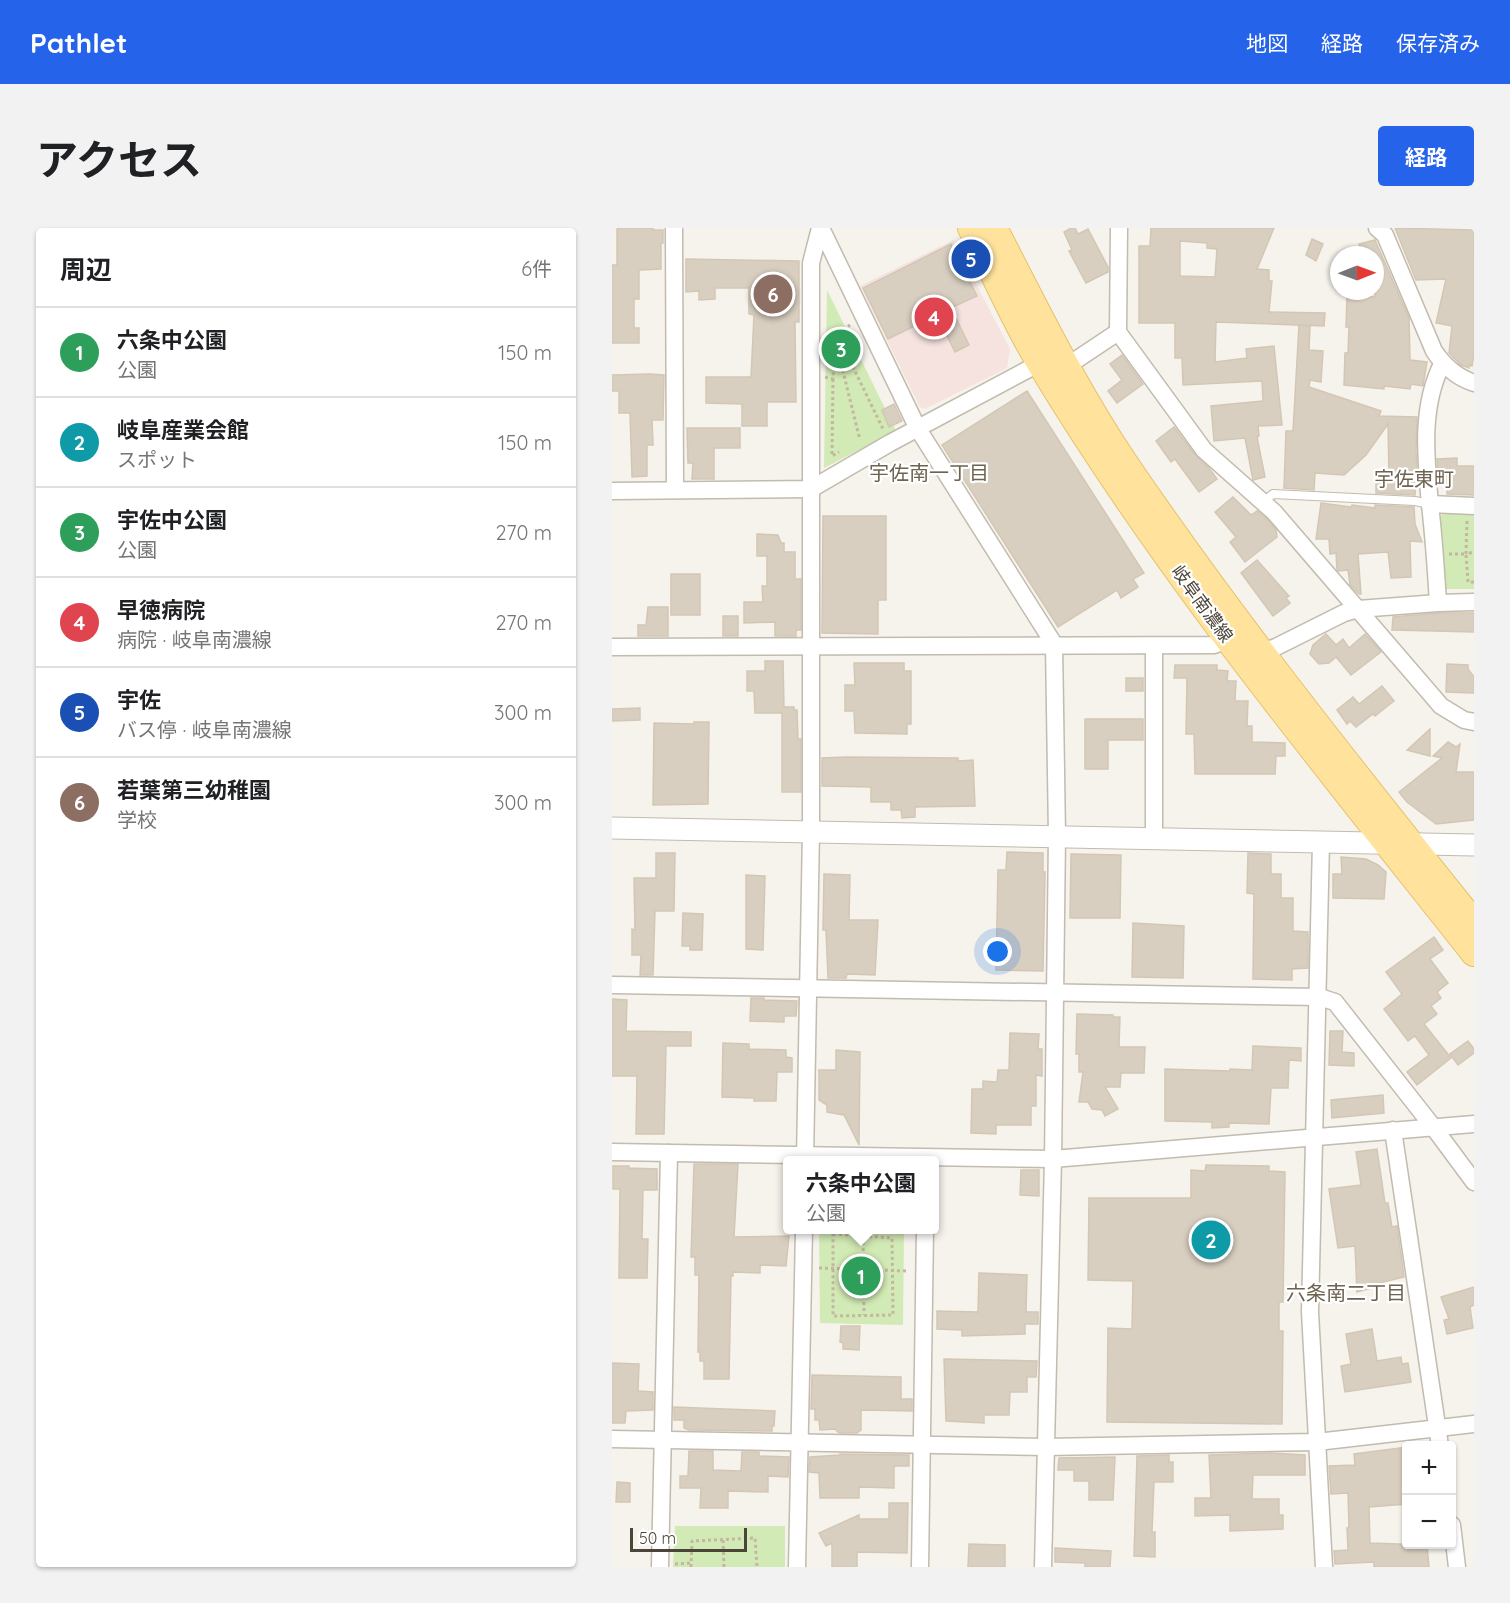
<!DOCTYPE html>
<html lang="ja">
<meta charset="utf-8">
<style>
:root{--surface:#fff;--page:#f2f2f2;--text:#202124;--muted:#757577;--line:#e0e0e0;--accent:#2563eb}
body{margin:0;font-family:Quicksand,"Noto Sans JP",sans-serif;background:var(--page);color:var(--text)}
.controls{position:absolute;right:18px;bottom:18px;display:grid;overflow:hidden;border-radius:6px;box-shadow:0 2px 4px #0004}
.controls button{width:54px;height:54px;display:grid;place-items:center;padding:0;border:0;border-bottom:2px solid var(--line);background:var(--surface);color:var(--text);font:30px sans-serif}
.compass{position:absolute;left:718px;top:18px;width:54px;height:54px;border-radius:50%;background:var(--surface);box-shadow:0 2px 4px #0004;rotate:89deg}
.scale{position:absolute;left:18px;bottom:15px;width:117px;box-sizing:border-box;padding-left:6px;border:3px solid #4b4439;border-top:0;font-size:16px;line-height:21px;white-space:nowrap;color:#4b4439;-webkit-text-stroke:4px #fff;paint-order:stroke}
.you{position:absolute;left:386px;top:724px;width:21px;height:21px;margin:-15px;border:4px solid #fff;border-radius:50%;background:#1a73e8;box-shadow:0 0 0 9px #1a73e833}
.badge{display:grid;place-items:center;width:39px;height:39px;border-radius:50%;background:var(--accent);color:#fff;font-size:20px;font-weight:700}
.pin{position:absolute;translate:-50% -50%;border:3px solid #fff;box-shadow:0 2px 6px #0006}
.popup{position:absolute;left:171px;top:928px;width:156px;height:78px;box-sizing:border-box;display:grid;place-content:center;border-radius:6px;background:var(--surface);filter:drop-shadow(0 2px 4px #0005);font-size:20px;white-space:nowrap;color:var(--muted)}
.popup b{font-size:22px;color:var(--text)}
.popup::after{content:'';position:absolute;left:50%;top:100%;margin-left:-12px;border:12px solid transparent;border-top-color:var(--surface)}
.list{margin:0;padding:0;list-style:none}
h2{display:flex;justify-content:space-between;align-items:center;height:78px;margin:0;padding:0 24px;font-size:26px}
h2 small{font-size:20px;font-weight:400;color:var(--muted)}
.list li{display:grid;grid-template-columns:39px 1fr auto;gap:18px;align-items:center;box-sizing:border-box;height:90px;padding:0 24px;border-top:2px solid var(--line)}
.list b{display:block;font-size:22px;white-space:nowrap}
.list p{margin:0;font-size:20px;white-space:nowrap;color:var(--muted)}
.list em{font-size:20px;font-style:normal;color:var(--muted)}
.map{position:relative;flex:none;width:862px;height:1339px;overflow:hidden;border-radius:6px}
header{display:flex;align-items:center;gap:36px;box-sizing:border-box;height:84px;padding:0 30px;background:var(--accent);color:#fff}
header strong{font-size:28px}
nav{display:flex;gap:33px;margin-inline-start:auto;font-size:21px}
.intro{display:flex;align-items:center;justify-content:space-between;box-sizing:border-box;height:144px;padding:0 36px}
h1{margin:0;font-size:42px}
.button{padding:15px 27px;border-radius:6px;background:var(--accent);color:#fff;font-size:21px;font-weight:700}
main{display:flex;gap:36px;padding:0 36px}
aside{flex:1;background:var(--surface);border-radius:6px;box-shadow:0 2px 4px #0004}
.map>svg:first-child{display:block}
.medical{fill:#f6e3e0}
.green{fill:#d2eab5}
.building{fill:#d8cfc1;stroke:#d3c7b4;stroke-width:1.5;fill-rule:evenodd}
.lines{fill:none;stroke-linecap:round;stroke-linejoin:round}
.service-casing{stroke:#c2bbae;stroke-width:10}
.minor-casing{stroke:#c2bbae;stroke-width:19}
.tertiary-casing{stroke:#c2bbae;stroke-width:23}
.primary-casing{stroke:#e6c16a;stroke-width:28}
.path{stroke:#c4b79f;stroke-width:3;stroke-dasharray:3 3;stroke-linecap:butt}
.service{stroke:#fff;stroke-width:8}
.minor{stroke:#fff;stroke-width:16}
.tertiary{stroke:#fff;stroke-width:21}
.primary{stroke:#ffe39c;stroke-width:26}
.labels{text-anchor:middle;stroke-width:4.5;stroke-linejoin:round;paint-order:stroke}
.street-label{font-size:18px;fill:#4b4439;stroke:#fff}
.neighbourhood-label{font-size:20px;fill:#6e6250;stroke:#fff}
</style>
<header>
<strong>Pathlet</strong>
<nav><a>地図</a><a>経路</a><a>保存済み</a></nav>
</header>
<div class="intro"><h1>アクセス</h1><a class="button">経路</a></div>
<main>
<aside>
<h2>周辺<small>6件</small></h2>
<ul class="list">
<li><span class="badge" style="background:#2e9e5b">1</span><div><b>六条中公園</b><p>公園</p></div><em>150 m</em></li>
<li><span class="badge" style="background:#0f9aa8">2</span><div><b>岐阜産業会館</b><p>スポット</p></div><em>150 m</em></li>
<li><span class="badge" style="background:#2e9e5b">3</span><div><b>宇佐中公園</b><p>公園</p></div><em>270 m</em></li>
<li><span class="badge" style="background:#e0444e">4</span><div><b>早徳病院</b><p>病院 · 岐阜南濃線</p></div><em>270 m</em></li>
<li><span class="badge" style="background:#1a4fb4">5</span><div><b>宇佐</b><p>バス停 · 岐阜南濃線</p></div><em>300 m</em></li>
<li><span class="badge" style="background:#8d6e63">6</span><div><b>若葉第三幼稚園</b><p>学校</p></div><em>300 m</em></li>
</ul>
</aside>
<div class="map">
<svg width="862" height="1339" viewBox="0 0 862 1339">
<rect width="100%" height="100%" fill="#f6f3ec"/>
<polygon class="medical" points="341,12 398,121 395,140 313,181 308,179 248,58"/>
<g class="green">
<polygon points="215,62 284,203 212,240"/>
<polygon points="832,282 862,282 862,361 832,361 828,291"/>
<polygon points="207,1002 292,1002 291,1097 208,1095"/>
<polygon points="63,1298 173,1298 173,1339 61,1339"/>
</g>
<g class="building">
<polygon points="5,0 41,0 41,2 51,2 51,15 49,15 49,41 27,42 27,71 22,71 22,100 27,100 27,115 0,115 0,37 5,37"/>
<polygon points="459,0 463,0 466,6 476,1 496,39 496,44 474,55 457,23 460,22 452,4"/>
<path d="M 539,0 L 662,0 L 645,41 L 657,42 L 657,53 L 660,53 L 657,84 L 713,85 L 712,98 L 604,94 L 603,134 L 635,130 L 634,121 L 662,118 L 670,197 L 646,198 L 647,208 L 645,209 L 653,249 L 641,252 L 633,210 L 602,213 L 599,178 L 651,173 L 650,153 L 571,157 L 570,130 L 563,130 L 563,95 L 527,95 L 527,18 L 538,18 ZM 568,13 L 595,15 L 595,20 L 605,21 L 603,49 L 568,48 Z"/>
<polygon points="783,0 862,2 862,126 860,138 857,137 857,140 849,137 837,125 840,98 824,95 834,51 804,52"/>
<polygon points="700,11 711,16 704,33 694,27"/>
<polygon points="763,12 797,90 798,132 815,134 811,158 799,156 798,161 772,158 772,161 732,157 733,125 736,125 737,99 734,99 735,68 763,69 763,27 750,27 747,16"/>
<polygon points="339,16 365,68 339,80 357,117 343,124 325,87 276,111 251,60"/>
<polygon points="74,31 187,33 187,94 183,94 184,174 155,174 155,198 130,198 130,176 94,175 94,149 139,149 142,87 137,86 137,60 103,60 103,71 87,72 87,63 74,64"/>
<polygon points="687,97 698,98 697,122 711,123 709,154 698,152 697,159 769,183 767,188 805,189 804,224 806,256 804,256 803,267 764,265 764,249 777,249 776,196 754,227 732,247 703,245 702,262 672,260 674,203 681,203"/>
<polygon points="510,127 531,156 505,175 496,163 510,152 498,136"/>
<polygon points="38,146 52,147 51,192 40,192 41,217 35,217 35,248 20,249 18,185 7,185 7,163 0,163 0,147"/>
<polygon points="415,163 532,345 521,351 526,359 509,370 505,362 446,399 330,217"/>
<polygon points="282,176 290,193 277,199 270,182"/>
<polygon points="562,199 584,228 597,240 605,251 587,264 563,231 559,234 544,213"/>
<polygon points="75,200 128,200 128,220 102,220 102,251 80,251 81,235 76,235"/>
<polygon points="845,230 845,238 862,238 862,267 835,266 835,256 827,256 825,231"/>
<polygon points="621,269 639,287 645,283 655,291 664,302 665,309 633,334 618,314 624,309 603,284"/>
<polygon points="709,275 739,279 740,277 763,280 763,277 802,279 803,296 810,314 798,313 799,349 779,350 776,324 746,326 749,366 747,366 738,357 736,342 726,343 725,341 724,325 718,326 717,311 704,311"/>
<polygon points="211,288 274,288 274,372 266,372 266,406 210,405"/>
<polygon points="145,306 166,307 169,315 172,315 172,324 183,324 183,351 189,351 189,402 184,402 184,408 163,408 163,394 132,395 132,374 151,374 150,358 155,358 155,328 145,328"/>
<polygon points="645,332 677,368 674,370 678,375 661,388 629,345"/>
<rect x="59" y="346" width="29" height="41"/>
<polygon points="36,379 56,379 56,408 26,408 26,397 34,397"/>
<polygon points="827,385 862,385 862,404 780,402 781,389"/>
<rect x="111" y="388" width="15" height="20"/>
<polygon points="714,406 724,417 731,411 737,420 753,406 769,424 739,447 724,429 717,435 707,436 698,426 701,417"/>
<polygon points="153,433 171,433 172,479 182,479 182,482 185,482 186,511 189,511 189,564 170,564 170,485 143,485 142,463 135,463 135,443 153,443"/>
<polygon points="242,435 292,435 292,443 299,443 299,496 295,496 295,506 243,505 242,483 233,483 233,457 243,457"/>
<polygon points="835,436 856,437 856,441 862,449 862,465 834,464"/>
<polygon points="563,437 605,437 605,442 616,443 615,453 624,453 623,473 636,473 635,498 640,498 640,514 673,515 673,528 664,528 663,546 583,546 582,506 574,506 575,450 562,450"/>
<rect x="514" y="450" width="17" height="13"/>
<polygon points="770,458 782,473 763,488 761,486 744,499 738,493 735,496 725,482 741,469 747,476"/>
<polygon points="28,480 28,492 0,493 0,481"/>
<polygon points="473,491 531,491 531,512 496,512 496,541 473,541"/>
<polygon points="82,494 97,494 96,576 41,577 42,495 82,496"/>
<polygon points="818,501 818,528 795,522"/>
<polygon points="836,514 844,519 848,516 844,544 862,544 862,592 824,596 795,574 787,564 830,530 821,528"/>
<polygon points="234,529 346,530 346,533 361,532 363,578 303,579 303,589 290,590 289,582 279,582 279,574 259,574 259,559 210,558 210,530"/>
<polygon points="395,624 431,625 431,644 433,644 431,743 384,742 386,642 394,642"/>
<polygon points="44,625 63,625 62,683 43,683 41,747 28,747 29,727 20,727 20,701 23,702 22,650 44,650"/>
<polygon points="636,625 659,626 659,646 669,646 669,670 681,670 681,703 696,704 696,740 680,741 680,752 641,751 642,666 635,665"/>
<polygon points="459,626 509,627 508,690 458,690"/>
<polygon points="729,629 754,631 766,637 774,644 772,671 721,670 721,646 730,646"/>
<polygon points="212,646 238,647 237,692 266,692 263,747 235,746 234,750 216,750 214,702 211,702"/>
<polygon points="134,647 153,648 151,722 134,721"/>
<polygon points="71,685 91,686 90,722 78,722 78,718 70,718"/>
<polygon points="521,695 572,698 571,750 520,749"/>
<polygon points="822,709 831,722 818,731 836,755 825,764 829,770 819,778 825,786 812,796 839,830 805,857 795,844 817,827 803,808 796,813 772,781 790,766 774,744"/>
<polygon points="139,770 152,770 152,772 185,773 184,788 172,788 172,794 138,793"/>
<polygon points="0,771 15,772 14,803 79,804 79,818 54,818 52,906 24,906 25,848 0,848"/>
<polygon points="465,786 501,787 501,789 508,789 507,819 533,819 532,845 509,845 508,859 493,859 506,881 493,888 490,882 480,881 476,874 467,874 471,844 467,844 467,826 464,826"/>
<polygon points="718,803 731,803 730,824 742,825 742,838 717,837"/>
<polygon points="398,805 427,806 426,821 430,821 430,848 424,847 424,878 419,878 419,897 384,897 384,906 359,905 360,861 371,861 371,853 385,854 386,842 397,842"/>
<polygon points="856,813 862,821 862,825 846,837 838,826"/>
<polygon points="111,815 137,816 137,821 174,822 174,829 180,830 180,844 165,844 164,873 142,873 142,870 110,869"/>
<polygon points="641,818 689,820 689,833 677,832 676,860 659,860 657,896 617,895 617,899 600,900 600,894 553,893 553,841 618,843 618,841 640,842"/>
<polygon points="224,822 248,824 247,917 232,887 215,884 215,877 207,872 207,842 224,842"/>
<polygon points="771,867 772,885 720,890 719,872"/>
<polygon points="765,921 773,975 776,975 780,999 785,998 792,1049 763,1056 763,1059 745,1064 743,1018 726,1020 717,961 749,957 744,924"/>
<polygon points="82,936 126,936 122,1009 177,1008 174,1038 148,1037 148,1045 121,1044 121,1048 119,1048 117,1151 92,1151 92,1133 88,1133 88,1124 86,1124 87,1047 83,1047 83,1029 79,1029"/>
<polygon points="594,937 657,938 657,943 673,944 671,1074 667,1074 667,1103 671,1103 670,1196 495,1194 496,1100 520,1101 521,1053 476,1052 477,970 579,970 579,942 593,943"/>
<polygon points="1,938 17,938 17,940 45,941 45,962 31,962 30,1011 36,1011 35,1050 7,1050 8,961 1,961"/>
<polygon points="409,942 427,942 427,968 408,967"/>
<polygon points="367,1045 415,1047 414,1084 426,1084 426,1096 413,1096 413,1106 350,1108 350,1102 325,1101 325,1083 366,1084"/>
<polygon points="862,1059 862,1077 858,1079 861,1100 835,1106 832,1092 837,1091 829,1069"/>
<polygon points="229,1098 248,1098 247,1122 231,1121 231,1115 228,1114"/>
<polygon points="760,1101 765,1133 789,1129 790,1136 796,1135 799,1154 733,1164 729,1138 739,1136 734,1106"/>
<polygon points="332,1131 425,1133 424,1149 415,1149 415,1164 398,1164 397,1187 372,1187 372,1195 334,1193"/>
<polygon points="0,1135 27,1136 26,1163 41,1164 41,1182 14,1183 13,1195 0,1195"/>
<polygon points="200,1147 289,1149 289,1171 300,1171 300,1183 249,1182 249,1202 245,1205 227,1205 223,1201 208,1202 207,1192 203,1192 203,1181 199,1181"/>
<polygon points="62,1179 163,1183 162,1198 160,1198 160,1203 77,1202 72,1200 72,1192 62,1192"/>
<polygon points="795,1219 795,1276 757,1279 758,1315 815,1317 817,1339 762,1339 762,1334 723,1336 722,1323 736,1322 735,1300 737,1299 736,1265 719,1266 717,1238 743,1237 742,1226"/>
<polygon points="77,1223 101,1223 101,1242 129,1243 130,1224 147,1224 147,1228 177,1229 176,1249 156,1248 156,1264 116,1263 116,1280 88,1280 89,1260 68,1260 68,1248 76,1248"/>
<polygon points="659,1225 693,1227 693,1247 641,1247 640,1271 667,1271 667,1287 671,1287 671,1301 618,1303 618,1287 583,1288 583,1270 599,1270 597,1227"/>
<polygon points="228,1226 297,1227 297,1238 282,1238 282,1260 247,1259 247,1270 208,1270 207,1245 197,1244 198,1229 228,1227"/>
<polygon points="557,1227 557,1234 561,1234 561,1254 542,1254 540,1304 543,1304 543,1329 522,1328 525,1228"/>
<polygon points="503,1229 501,1272 477,1272 477,1253 462,1253 462,1242 446,1242 447,1230"/>
<polygon points="5,1254 18,1255 18,1274 4,1274"/>
<polygon points="277,1275 296,1275 295,1325 245,1324 245,1339 220,1339 220,1315 214,1318 207,1305 247,1287 247,1291 277,1291"/>
<polygon points="357,1316 393,1317 393,1339 356,1339"/>
<polygon points="443,1320 499,1323 498,1339 473,1339 473,1335 443,1334"/>
</g>
<g class="lines">
<defs>
<polyline id="service" points="651,274 661,266 803,273 818,276"/>
<g id="minor">
<polyline points="62,0 63,262"/>
<polyline points="209,0 306,201 442,416 445,608 441,931 431,1339"/>
<polyline points="507,0 506,104 592,222 662,284 829,478 852,492 862,494"/>
<path d="M 765,0 L 773,7 L 822,123 C 832,138 844,149 862,155"/>
<polyline points="0,263 199,261 278,215 428,135 464,132 506,104"/>
<polyline points="818,276 862,278"/>
<path d="M 826,375 C 824,342 822,310 818,277 C 814,230 808,180 830,136"/>
<polyline points="542,418 542,610"/>
<polyline points="0,419 602,417 616,412"/>
<polyline points="650,424 664,419 732,385 746,381 826,375 862,374"/>
<polyline points="709,614 698,1084 712,1339"/>
<polyline points="0,757 707,769 723,774 822,900 862,954"/>
<polyline points="781,902 828,1218"/>
<polyline points="0,924 441,931 862,896"/>
<polyline points="193,932 199,603 199,35 208,0"/>
<polyline points="0,1211 434,1219 705,1214 862,1196"/>
<polyline points="840,1297 845,1339"/>
<polyline points="48,1339 57,925"/>
<polyline points="185,1339 192,1002"/>
<polyline points="308,1339 313,1002"/>
</g>
<polyline id="tertiary" points="0,600 862,617"/>
<g id="primary">
<path d="M 359,0 C 382,45 403,94 429,137 C 555,346 711,534 862,725"/>
<path d="M 382,0 C 423,79 462,160 512,234 C 620,393 742,545 862,695"/>
</g>
</defs>
<use href="#service" class="service-casing"/>
<use href="#minor" class="minor-casing"/>
<use href="#tertiary" class="tertiary-casing"/>
<use href="#primary" class="primary-casing"/>
<g class="path">
<polyline points="226,105 238,97"/>
<polyline points="225,106 272,203"/>
<polyline points="222,107 248,212"/>
<polyline points="213,149 221,151 222,112"/>
<polyline points="221,151 220,228 227,224"/>
<polyline points="855,293 854,326 862,324"/>
<polyline points="837,326 854,326 856,354 862,354"/>
<polygon points="221,1006 280,1010 281,1087 221,1088"/>
<polyline points="251,1008 252,1087"/>
<polyline points="207,1040 296,1043"/>
<polyline points="111,1312 112,1339"/>
<polyline points="63,1336 80,1335"/>
<polyline points="79,1339 80,1313 143,1310 145,1339"/>
</g>
<use href="#service" class="service"/>
<use href="#minor" class="minor"/>
<use href="#tertiary" class="tertiary"/>
<use href="#primary" class="primary"/>
</g>
<g class="labels">
<g class="street-label">
<text transform="translate(590 376) rotate(54)" y="6">岐阜南濃線</text>
</g>
<g class="neighbourhood-label">
<text x="317" y="252">宇佐南一丁目</text>
<text x="802" y="258">宇佐東町</text>
<text x="734" y="1072">六条南二丁目</text>
</g>
</g>
</svg>
<div class="controls">
<button>+</button>
<button>−</button>
</div>
<svg class="compass" viewBox="-18 -18 36 36"><path d="M0-13l5 13h-10z" fill="#e53935"/><path d="M0 13l5-13h-10z" fill="#757577"/></svg>
<div class="scale">50 m</div>
<div class="you"></div>
<div class="pin badge" style="left:249px;top:1048px;background:#2e9e5b">1</div>
<div class="popup"><b>六条中公園</b>公園</div>
<div class="pin badge" style="left:599px;top:1012px;background:#0f9aa8">2</div>
<div class="pin badge" style="left:229px;top:121px;background:#2e9e5b">3</div>
<div class="pin badge" style="left:322px;top:89px;background:#e0444e">4</div>
<div class="pin badge" style="left:359px;top:31px;background:#1a4fb4">5</div>
<div class="pin badge" style="left:161px;top:66px;background:#8d6e63">6</div>
</div>
</main>
